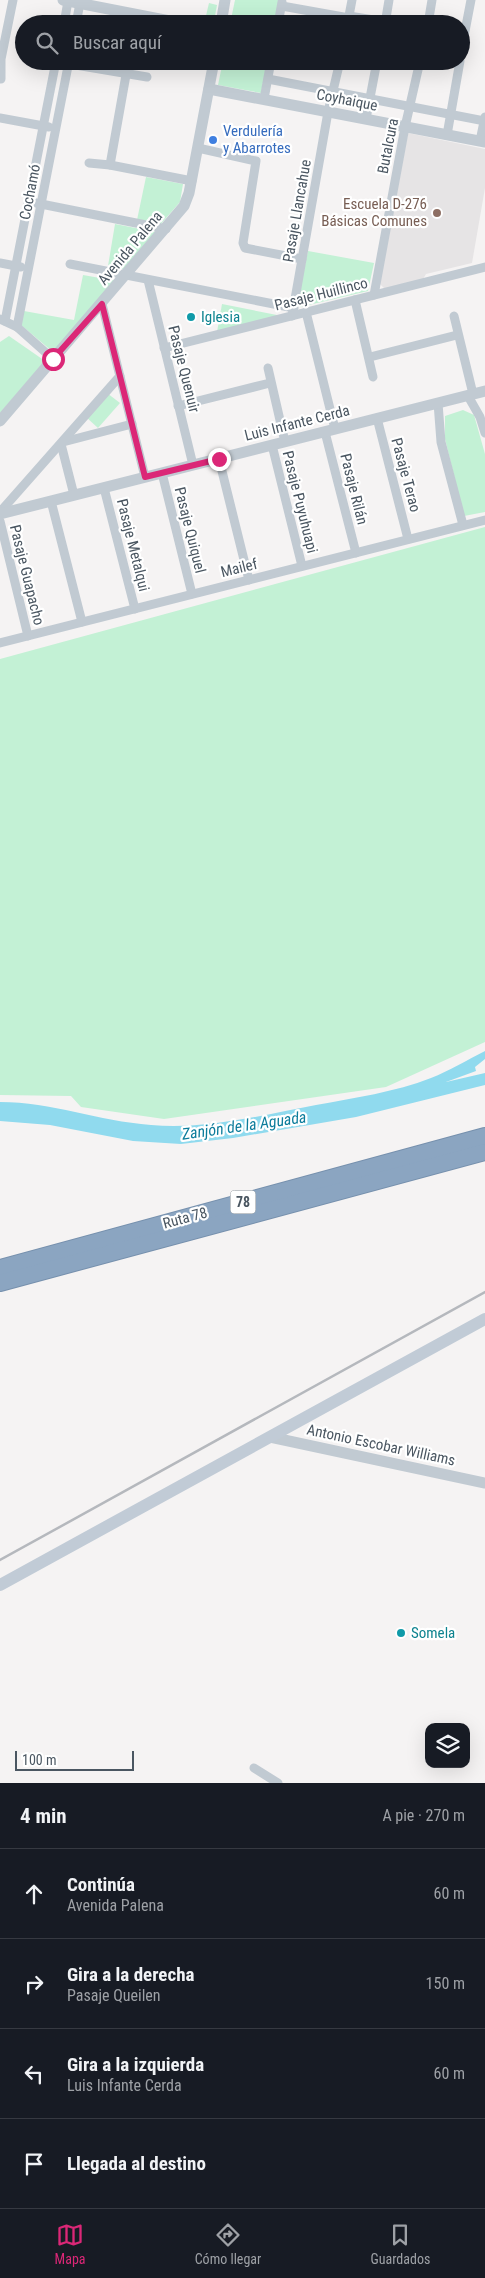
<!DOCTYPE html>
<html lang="es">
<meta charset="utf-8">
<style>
:root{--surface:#171b24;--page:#20242c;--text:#f1f3f6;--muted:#9ea1a6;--line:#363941;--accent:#db2777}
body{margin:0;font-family:"Roboto Condensed",sans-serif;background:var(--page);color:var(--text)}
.controls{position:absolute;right:15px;bottom:15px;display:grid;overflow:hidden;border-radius:10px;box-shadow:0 5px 20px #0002}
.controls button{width:45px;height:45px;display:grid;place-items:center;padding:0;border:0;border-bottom:1px solid var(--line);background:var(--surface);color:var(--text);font:25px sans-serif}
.scale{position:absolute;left:15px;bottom:12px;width:119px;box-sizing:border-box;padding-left:5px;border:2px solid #4a5661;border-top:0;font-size:14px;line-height:18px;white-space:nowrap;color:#4a5661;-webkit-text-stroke:4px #fff;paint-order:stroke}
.stop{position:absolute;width:15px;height:15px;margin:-11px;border:4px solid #db2777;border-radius:50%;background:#fff}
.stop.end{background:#db2777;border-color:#fff;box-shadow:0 1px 5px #0008}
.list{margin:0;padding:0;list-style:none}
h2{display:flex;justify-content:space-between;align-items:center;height:65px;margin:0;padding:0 20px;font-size:21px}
h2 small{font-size:16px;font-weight:400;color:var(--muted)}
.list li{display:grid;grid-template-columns:32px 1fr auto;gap:15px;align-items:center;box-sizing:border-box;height:90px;padding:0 20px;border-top:1px solid var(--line)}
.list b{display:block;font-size:19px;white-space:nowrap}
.list p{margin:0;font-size:16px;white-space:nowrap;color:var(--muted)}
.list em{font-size:16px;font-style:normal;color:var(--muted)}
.icon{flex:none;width:28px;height:28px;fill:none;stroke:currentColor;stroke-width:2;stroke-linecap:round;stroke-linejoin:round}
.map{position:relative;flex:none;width:485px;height:1783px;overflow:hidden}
.search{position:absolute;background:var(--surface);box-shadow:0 5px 20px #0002;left:15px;right:15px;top:15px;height:55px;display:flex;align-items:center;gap:12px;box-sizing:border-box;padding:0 18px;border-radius:28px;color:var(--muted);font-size:19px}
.sheet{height:425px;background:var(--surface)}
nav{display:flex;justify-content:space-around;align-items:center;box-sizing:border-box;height:70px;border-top:1px solid var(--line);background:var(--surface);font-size:14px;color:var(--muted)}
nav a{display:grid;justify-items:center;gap:2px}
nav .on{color:var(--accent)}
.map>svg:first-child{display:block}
.education{fill:#e6e4e5}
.green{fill:#c3f1d5}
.water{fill:#90daee}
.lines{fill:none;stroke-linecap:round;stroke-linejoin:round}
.motorway-casing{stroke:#7690ad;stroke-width:18}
.minor{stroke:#c1cad2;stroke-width:9}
.tertiary{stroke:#c1cad2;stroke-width:11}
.secondary{stroke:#c1cbd6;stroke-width:12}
.motorway{stroke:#8ba5c1;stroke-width:16}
.rail{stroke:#b5b8bd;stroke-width:2.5}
.route{stroke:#db2777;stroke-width:6}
.shop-dot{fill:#3f7fe0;stroke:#fff;stroke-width:2}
.education-dot{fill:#8d6e63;stroke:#fff;stroke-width:2}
.culture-dot{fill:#0f9aa8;stroke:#fff;stroke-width:2}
.labels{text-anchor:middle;stroke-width:4.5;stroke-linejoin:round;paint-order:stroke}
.shield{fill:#fff;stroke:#808990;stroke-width:1}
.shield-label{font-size:14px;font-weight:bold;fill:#4a5661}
.street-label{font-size:15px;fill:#4a5661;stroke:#fff}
.shop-label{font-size:15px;fill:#366cbe;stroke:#fff;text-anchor:start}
.education-label{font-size:15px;fill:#785e54;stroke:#fff;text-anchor:end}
.culture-label{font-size:15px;fill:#0d838f;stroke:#fff;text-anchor:start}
.water-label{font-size:16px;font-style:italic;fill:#0c7c9b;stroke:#fff}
</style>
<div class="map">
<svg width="485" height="1783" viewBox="0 0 485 1783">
<rect width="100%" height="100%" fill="#f5f3f3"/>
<polygon class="education" points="408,133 485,149 485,188 472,263 426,274 423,279 385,289 380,284"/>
<g class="green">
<polygon points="235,0 279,0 275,24 230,24"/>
<polygon points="209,3 217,5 214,21 205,20"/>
<polygon points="223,61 267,61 261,93 218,85"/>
<polygon points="146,177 183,184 180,202 160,225 137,220"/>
<polygon points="115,224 156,232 124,269 108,266"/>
<polygon points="308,251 374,263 368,291 300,307 297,304"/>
<polygon points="83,275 117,281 53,352 21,325 24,311 74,320"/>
<polygon points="222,304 282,316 217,332"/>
<polygon points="9,336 45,361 0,413 0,342"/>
<polygon points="107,393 120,403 98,428 86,417"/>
<polygon points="463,410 474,415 485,454 485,512 464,516 445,439 445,416"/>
<polygon points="485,527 485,1042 386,1087 164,1119 81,1107 71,1096 0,1095 0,659"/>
</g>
<path class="water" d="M 485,1051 L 485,1059 L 475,1067 L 476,1071 L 446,1082 L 485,1073 L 485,1085 L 356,1117 L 233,1138 L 181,1144 L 133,1141 L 50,1125 L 0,1121 L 0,1102 C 52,1102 98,1121 151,1125 C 206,1130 263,1115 316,1105 C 354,1098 395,1092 431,1078 C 449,1071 467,1060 485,1051 Z"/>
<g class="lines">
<defs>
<g id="motorway">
<polyline points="0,1268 485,1136"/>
<polyline points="0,1283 485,1152"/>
</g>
</defs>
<use href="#motorway" class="motorway-casing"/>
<g class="minor">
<polyline points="282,6 349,18"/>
<polyline points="349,16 398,24"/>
<polyline points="348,21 352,0"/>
<polyline points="64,24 68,1"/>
<polyline points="76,24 80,3"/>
<polyline points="278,24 282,2"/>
<polyline points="385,24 389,0"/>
<polyline points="428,24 432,0"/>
<polyline points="461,52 471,0"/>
<polyline points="64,63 147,77"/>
<polyline points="1,79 1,59 13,0"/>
<polyline points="268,79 485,121"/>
<polyline points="264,99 271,61"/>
<polyline points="0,118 49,127"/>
<polyline points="366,119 377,61"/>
<polyline points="447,135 460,61"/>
<polyline points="480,141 485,117"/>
<polyline points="198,148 256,161 243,243 245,248 302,259"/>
<polyline points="89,163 110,165 192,181"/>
<polyline points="110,165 126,75"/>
<polyline points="36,203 166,229"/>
<polyline points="0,263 21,267"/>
<polyline points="70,264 294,308"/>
<polyline points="148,280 193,465"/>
<polyline points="374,295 405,127 420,61"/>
<polyline points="355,300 373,377"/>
<polyline points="102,304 145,477"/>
<polyline points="306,312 335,429"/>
<polyline points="292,316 328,112 340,61"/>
<polyline points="454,316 473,394"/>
<polyline points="0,319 17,327 53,359"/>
<polyline points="5,321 56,61"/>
<polyline points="17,327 69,61"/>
<polyline points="164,348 485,267"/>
<polyline points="370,357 457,335"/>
<polyline points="268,368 285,442"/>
<polyline points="468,396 480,417 485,433"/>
<polyline points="438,403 441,442 463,525"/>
<polyline points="178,406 270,383"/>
<polyline points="377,418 408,539"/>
<polyline points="325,432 356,553"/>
<polyline points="63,442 132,424"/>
<polyline points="61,444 74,495"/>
<polyline points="272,445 302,566"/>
<polyline points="219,459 249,580"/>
<polyline points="162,473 192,594"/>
<polyline points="104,488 135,609"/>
<polyline points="51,501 82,622"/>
<polyline points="0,512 120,376"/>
<polyline points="0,521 28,636"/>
<polyline points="0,643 485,520"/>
<polyline points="254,1768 278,1783"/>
</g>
<g class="tertiary">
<polyline points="63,0 185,24"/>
<polyline points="221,24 225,0"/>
<polyline points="209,89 485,142"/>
<polyline points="0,421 184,206 189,193 214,61"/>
<polyline points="0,514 485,391"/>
<polyline points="270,1437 485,1483"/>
</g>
<polyline class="secondary" points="0,1585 485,1319"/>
<use href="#motorway" class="motorway"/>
<polyline class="rail" points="0,1560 485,1292"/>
</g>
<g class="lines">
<polyline class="route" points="53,359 102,304 145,477 219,459"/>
</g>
<circle class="shop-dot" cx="213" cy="140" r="5"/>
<circle class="education-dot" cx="437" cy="213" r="5"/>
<g class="culture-dot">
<circle cx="191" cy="317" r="5"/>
<circle cx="401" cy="1633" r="5"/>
</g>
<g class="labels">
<rect class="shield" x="230.5" y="1190.5" width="25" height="23" rx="4"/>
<g class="shield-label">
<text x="243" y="1207">78</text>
</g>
<g class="street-label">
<text transform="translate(347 100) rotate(11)" y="5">Coyhaique</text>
<text transform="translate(388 146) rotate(-79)" y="5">Butalcura</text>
<text transform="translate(30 192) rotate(-79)" y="5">Cochamó</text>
<text transform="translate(297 211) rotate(-80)" y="5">Pasaje Llancahue</text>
<text transform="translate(130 248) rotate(-50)" y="5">Avenida Palena</text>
<text transform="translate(321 294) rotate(-14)" y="5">Pasaje Huillinco</text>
<text transform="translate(184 369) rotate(76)" y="5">Pasaje Quenuir</text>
<text transform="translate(297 423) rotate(-14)" y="5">Luis Infante Cerda</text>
<text transform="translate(406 475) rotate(75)" y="5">Pasaje Terao</text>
<text transform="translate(354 489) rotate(76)" y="5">Pasaje Rilán</text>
<text transform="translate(300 502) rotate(76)" y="5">Pasaje Puyuhuapi</text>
<text transform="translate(190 530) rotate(76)" y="5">Pasaje Quiquel</text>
<text transform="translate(133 545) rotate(76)" y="5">Pasaje Metalqui</text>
<text transform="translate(239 568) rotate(-14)" y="5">Mailef</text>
<text transform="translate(27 575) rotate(76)" y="5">Pasaje Guapacho</text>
<text transform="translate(185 1218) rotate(-15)" y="5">Ruta 78</text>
<text transform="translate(381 1445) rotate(12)" y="5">Antonio Escobar Williams</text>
</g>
<g class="shop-label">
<text x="223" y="136">Verdulería<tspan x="223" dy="17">y Abarrotes</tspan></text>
</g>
<g class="education-label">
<text x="427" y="209">Escuela D-276<tspan x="427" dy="17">Básicas Comunes</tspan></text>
</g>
<g class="culture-label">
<text x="201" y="322">Iglesia</text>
<text x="411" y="1638">Somela</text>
</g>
<g class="water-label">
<text transform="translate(244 1125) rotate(-8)" y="6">Zanjón de la Aguada</text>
</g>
</g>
</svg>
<div class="controls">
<button><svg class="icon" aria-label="layers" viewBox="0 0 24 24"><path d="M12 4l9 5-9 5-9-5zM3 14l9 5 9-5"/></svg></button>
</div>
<div class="scale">100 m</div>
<div class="stop" style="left:53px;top:359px"></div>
<div class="stop end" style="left:219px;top:459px"></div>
<div class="search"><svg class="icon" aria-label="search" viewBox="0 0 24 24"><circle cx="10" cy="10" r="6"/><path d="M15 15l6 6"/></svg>Buscar aquí</div>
</div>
<section class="sheet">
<h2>4 min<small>A pie · 270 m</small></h2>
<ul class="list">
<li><svg class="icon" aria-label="ahead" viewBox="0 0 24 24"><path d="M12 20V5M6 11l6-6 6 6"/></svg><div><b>Continúa</b><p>Avenida Palena</p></div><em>60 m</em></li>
<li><svg class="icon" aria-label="right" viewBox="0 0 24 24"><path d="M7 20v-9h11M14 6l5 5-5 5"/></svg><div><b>Gira a la derecha</b><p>Pasaje Queilen</p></div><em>150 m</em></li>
<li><svg class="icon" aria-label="left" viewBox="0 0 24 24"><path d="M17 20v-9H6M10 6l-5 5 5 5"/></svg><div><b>Gira a la izquierda</b><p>Luis Infante Cerda</p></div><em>60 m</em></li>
<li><svg class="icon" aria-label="arrive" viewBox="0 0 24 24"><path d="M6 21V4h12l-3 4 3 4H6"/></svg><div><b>Llegada al destino</b></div></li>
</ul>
</section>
<nav>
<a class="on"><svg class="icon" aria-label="map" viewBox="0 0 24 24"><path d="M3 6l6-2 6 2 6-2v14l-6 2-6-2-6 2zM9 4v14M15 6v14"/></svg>Mapa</a>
<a><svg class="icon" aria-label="directions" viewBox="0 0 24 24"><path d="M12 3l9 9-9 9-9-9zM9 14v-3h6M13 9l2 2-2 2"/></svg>Cómo llegar</a>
<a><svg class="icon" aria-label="saved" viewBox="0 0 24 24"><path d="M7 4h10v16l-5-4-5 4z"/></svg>Guardados</a>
</nav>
